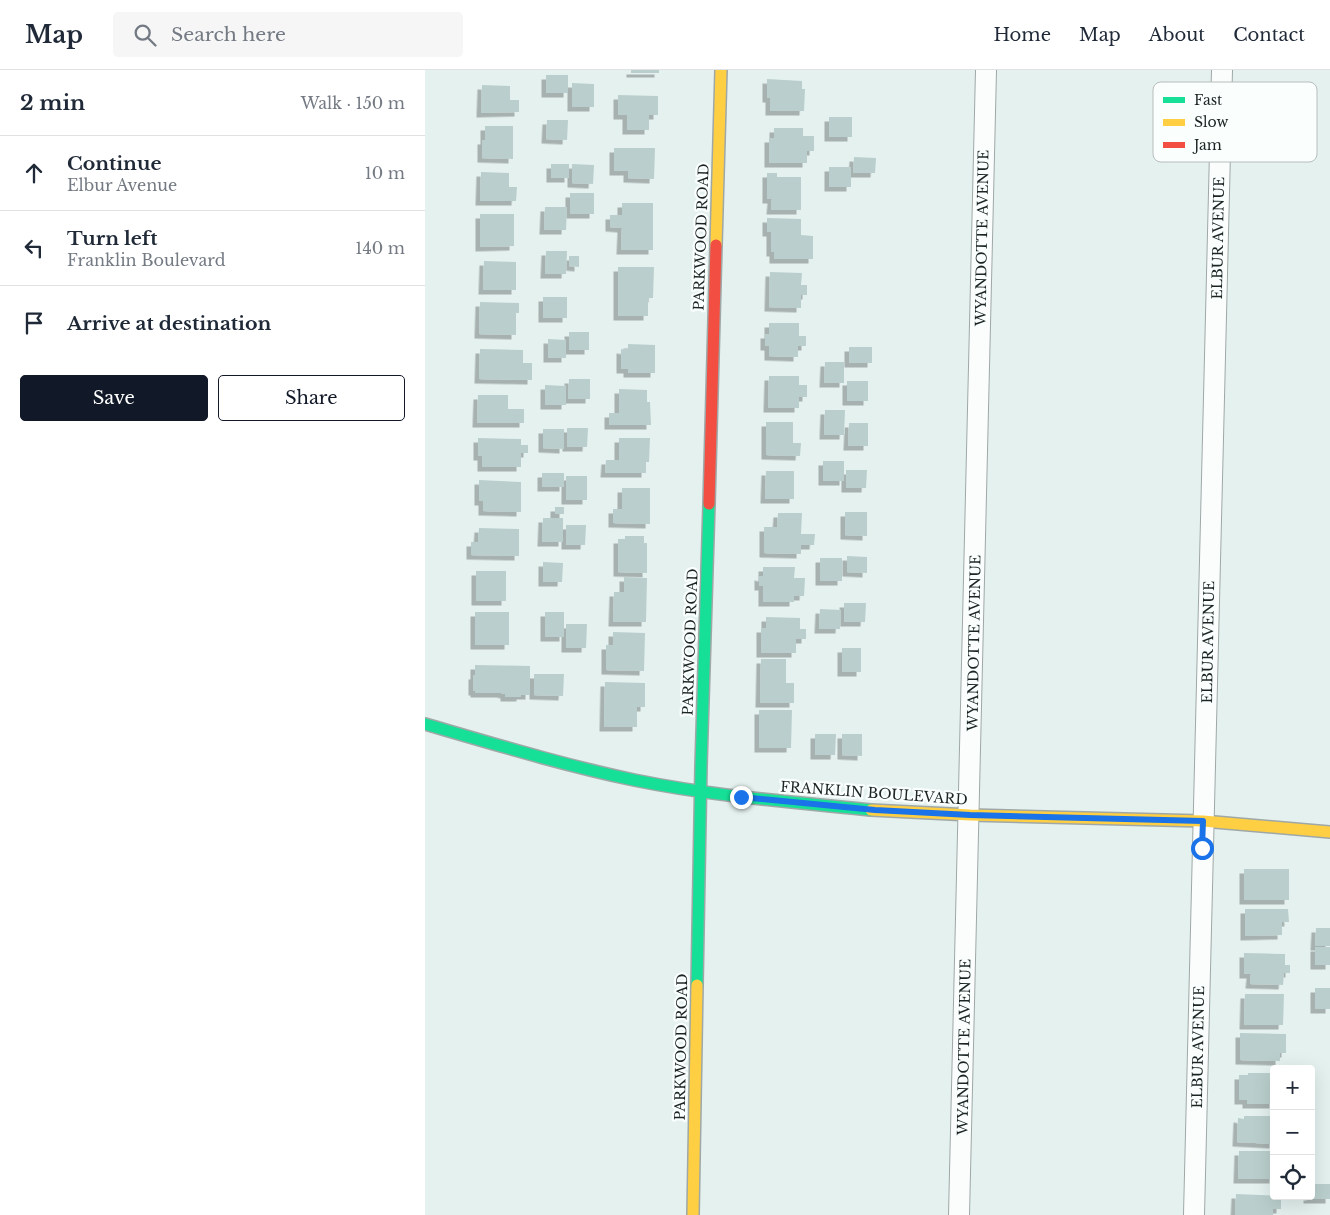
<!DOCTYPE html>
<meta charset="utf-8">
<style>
:root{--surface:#fff;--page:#f6f6f7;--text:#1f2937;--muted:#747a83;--line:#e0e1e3;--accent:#111827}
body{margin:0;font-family:"Libre Baskerville",serif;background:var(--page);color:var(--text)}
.controls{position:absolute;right:15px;bottom:15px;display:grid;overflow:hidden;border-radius:5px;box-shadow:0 5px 20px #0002}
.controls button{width:45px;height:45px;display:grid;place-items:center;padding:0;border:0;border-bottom:1px solid var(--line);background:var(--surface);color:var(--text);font:25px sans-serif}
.stop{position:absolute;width:15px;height:15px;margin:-11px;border:4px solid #1a73e8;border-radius:50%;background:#fff}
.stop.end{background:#1a73e8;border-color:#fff;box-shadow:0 1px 5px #0008}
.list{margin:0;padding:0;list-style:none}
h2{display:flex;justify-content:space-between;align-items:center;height:65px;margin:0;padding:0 20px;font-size:21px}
h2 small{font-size:16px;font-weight:400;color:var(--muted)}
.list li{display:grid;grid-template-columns:32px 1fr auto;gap:15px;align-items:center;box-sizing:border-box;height:75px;padding:0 20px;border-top:1px solid var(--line)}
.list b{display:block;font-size:19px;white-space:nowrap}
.list p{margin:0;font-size:16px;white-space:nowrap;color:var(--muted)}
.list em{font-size:16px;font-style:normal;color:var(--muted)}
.actions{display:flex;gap:10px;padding:15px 20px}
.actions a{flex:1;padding:11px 0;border:1px solid var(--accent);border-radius:5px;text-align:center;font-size:18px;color:var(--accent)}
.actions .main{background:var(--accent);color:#fff}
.icon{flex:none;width:28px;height:28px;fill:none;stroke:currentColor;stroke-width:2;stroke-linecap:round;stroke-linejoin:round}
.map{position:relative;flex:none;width:905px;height:1145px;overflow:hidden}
header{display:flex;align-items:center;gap:30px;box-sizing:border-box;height:70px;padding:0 25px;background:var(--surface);border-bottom:1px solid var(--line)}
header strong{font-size:24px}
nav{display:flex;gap:28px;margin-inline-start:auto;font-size:18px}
.search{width:350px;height:45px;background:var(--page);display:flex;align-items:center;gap:12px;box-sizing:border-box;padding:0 18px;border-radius:5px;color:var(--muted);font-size:19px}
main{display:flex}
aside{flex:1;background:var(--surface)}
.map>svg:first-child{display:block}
.building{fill:#bacfcd;filter:url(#shadow)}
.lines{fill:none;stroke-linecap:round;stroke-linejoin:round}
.street-casing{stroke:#9fa8a7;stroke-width:22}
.fast-casing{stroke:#9fa8a7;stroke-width:14}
.slow-casing{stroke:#9fa8a7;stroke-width:14}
.jam-casing{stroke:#9fa8a7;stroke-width:14}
.street{stroke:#fbfdfd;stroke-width:20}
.fast{stroke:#16e098;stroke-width:11}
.slow{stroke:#ffcf43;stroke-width:11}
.jam{stroke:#f24e42;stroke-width:11}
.route{stroke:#1a73e8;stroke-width:6}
.labels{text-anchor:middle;stroke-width:4.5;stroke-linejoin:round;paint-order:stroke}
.street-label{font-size:14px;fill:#1b2423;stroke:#fafffe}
.key{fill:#fafffe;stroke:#b7bdbc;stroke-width:1}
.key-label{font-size:14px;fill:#1b2423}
</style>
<header>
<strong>Map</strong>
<div class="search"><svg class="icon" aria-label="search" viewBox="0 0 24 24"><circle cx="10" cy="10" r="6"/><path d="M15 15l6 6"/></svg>Search here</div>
<nav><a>Home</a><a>Map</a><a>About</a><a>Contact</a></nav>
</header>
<main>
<aside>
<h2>2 min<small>Walk · 150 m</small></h2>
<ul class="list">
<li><svg class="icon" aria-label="ahead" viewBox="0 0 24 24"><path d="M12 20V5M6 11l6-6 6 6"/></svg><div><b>Continue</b><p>Elbur Avenue</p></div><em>10 m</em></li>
<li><svg class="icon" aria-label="left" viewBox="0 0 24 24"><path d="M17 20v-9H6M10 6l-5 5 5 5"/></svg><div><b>Turn left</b><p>Franklin Boulevard</p></div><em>140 m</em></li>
<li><svg class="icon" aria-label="arrive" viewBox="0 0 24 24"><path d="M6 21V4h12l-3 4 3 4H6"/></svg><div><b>Arrive at destination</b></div></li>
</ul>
<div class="actions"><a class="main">Save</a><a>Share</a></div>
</aside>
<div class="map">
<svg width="905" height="1145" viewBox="0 0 905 1145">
<defs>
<filter id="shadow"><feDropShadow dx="-4.5" dy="4.5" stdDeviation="0" flood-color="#0004"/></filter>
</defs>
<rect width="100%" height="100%" fill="#e4f1ef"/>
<g class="building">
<rect x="206" y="0" width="28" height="3"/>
<rect x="121" y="5" width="22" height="18"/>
<polygon points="342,9 377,11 377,19 380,19 379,41 345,41 345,28 342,28"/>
<polygon points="147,13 169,14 169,37 147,37"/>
<polygon points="57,15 85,16 85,30 94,30 94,42 56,43"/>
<polygon points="193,25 233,26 233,45 224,45 224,60 202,60 202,45 193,45"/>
<rect x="404" y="47" width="23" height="20"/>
<polygon points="122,50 143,50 142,70 121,69"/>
<polygon points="60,56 88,56 88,89 57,88 57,70 60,70"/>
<polygon points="349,58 378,58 378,66 389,66 389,81 382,81 382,93 344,93 344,68 349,68"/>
<polygon points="189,78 230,78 229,109 203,108 203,101 189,101"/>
<polygon points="429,87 451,88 450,103 428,103"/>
<rect x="126" y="94" width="18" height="14"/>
<polygon points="147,94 169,95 168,114 147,113"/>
<rect x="404" y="97" width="22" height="20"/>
<polygon points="56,102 84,103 84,117 92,117 91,131 55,131"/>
<polygon points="342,103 352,103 352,107 376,107 376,140 346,140 347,129 342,129"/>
<rect x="145" y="123" width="24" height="21"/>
<polygon points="197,133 228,133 228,180 196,180 197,158 185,157 185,145 197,145"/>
<polygon points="120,137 142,137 141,160 119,160"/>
<polygon points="55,144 89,144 89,176 55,177"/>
<polygon points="342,148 376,149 376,165 388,166 388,189 349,189 349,182 346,182 346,162 342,162"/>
<polygon points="121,181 142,181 141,204 120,204"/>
<polygon points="144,186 154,186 154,197 144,196"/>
<polygon points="59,191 91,192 91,220 58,220"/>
<polygon points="193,197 229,197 228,228 223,228 223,246 193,246"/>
<polygon points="345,202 377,203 376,215 382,215 382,225 376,225 376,238 344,237"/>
<rect x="118" y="227" width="24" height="21"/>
<polygon points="55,232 94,233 94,243 91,243 91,265 54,264"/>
<polygon points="344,253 374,253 374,266 381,266 381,276 373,276 373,287 344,286 344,276 340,276 340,264 344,264"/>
<rect x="144" y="262" width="20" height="18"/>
<polygon points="123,269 141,270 141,288 123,288"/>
<polygon points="203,274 230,275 230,303 203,303 203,299 196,299 196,279 203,280"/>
<rect x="424" y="277" width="23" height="16"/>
<polygon points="55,279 98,280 98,293 107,293 107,310 54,309"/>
<polygon points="400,292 419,292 419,313 399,313"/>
<polygon points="344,306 374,306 374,315 382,315 382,327 374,327 374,338 343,338"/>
<polygon points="144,309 165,309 165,329 143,329"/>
<rect x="422" y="311" width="21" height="20"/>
<polygon points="120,315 141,316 141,335 120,335"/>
<polygon points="194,319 222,320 222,332 225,332 226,355 184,355 184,343 194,343"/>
<polygon points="53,325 83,325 83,339 99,339 99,353 52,353"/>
<polygon points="400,340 420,340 419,365 399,365"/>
<polygon points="341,352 368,352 368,373 376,373 375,386 341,385"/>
<polygon points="424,353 443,353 443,376 423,376"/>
<polygon points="142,358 163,358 162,377 142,377"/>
<polygon points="118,359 139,359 139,379 118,378"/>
<polygon points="53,368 96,369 96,375 103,375 103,383 96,383 96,397 57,397 57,386 53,386"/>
<polygon points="194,368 225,368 224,392 221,392 221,403 180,403 181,390 194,390"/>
<rect x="398" y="391" width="21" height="20"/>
<polygon points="421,400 442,400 441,418 421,418"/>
<polygon points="341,401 369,401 369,429 340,429"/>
<rect x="117" y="403" width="22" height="14"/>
<rect x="141" y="406" width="21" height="24"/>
<polygon points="54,410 96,412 96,442 58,441 58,431 54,431"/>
<polygon points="197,418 225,418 225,454 188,453 188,439 197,439"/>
<rect x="130" y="437" width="9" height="7"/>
<polygon points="420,442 442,442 442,466 420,465"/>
<polygon points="353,443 377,443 376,464 390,464 389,475 376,475 376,484 339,483 339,457 352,457"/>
<polygon points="118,448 138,448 138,472 117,472"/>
<polygon points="141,455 161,455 160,475 141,475"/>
<polygon points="54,458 94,459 94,486 46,485 46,472 53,472"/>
<polygon points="200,466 219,466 219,473 222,473 222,503 193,502 193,469 200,469"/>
<polygon points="422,486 442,487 442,503 422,502"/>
<rect x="395" y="488" width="22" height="23"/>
<polygon points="118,492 138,493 137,512 118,512"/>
<polygon points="338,497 370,497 369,508 380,508 379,526 369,526 369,532 338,532 338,516 334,516 334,506 338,507"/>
<rect x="51" y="501" width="30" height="30"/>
<polygon points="199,507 222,508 221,552 188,552 189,522 199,522"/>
<polygon points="419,533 441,533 440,552 419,552"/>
<polygon points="395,539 416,540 415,559 394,559"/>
<rect x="50" y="542" width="34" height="33"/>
<rect x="120" y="542" width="19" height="25"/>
<polygon points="341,547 375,548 375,559 381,559 381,569 371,569 371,583 336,583 336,558 341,558"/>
<polygon points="141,554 162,554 161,578 141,578"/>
<polygon points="188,562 220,563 219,601 181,600 181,575 188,575"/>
<rect x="417" y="578" width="19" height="24"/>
<polygon points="336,589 361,589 361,613 369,613 369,633 335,633"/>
<polygon points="50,595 105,596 105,625 96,625 96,627 80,627 80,624 76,623 50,623 50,621 48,621 48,605 50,605"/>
<polygon points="109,604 139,604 138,626 109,625"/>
<polygon points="180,612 220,613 220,637 212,637 212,657 179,657"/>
<polygon points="334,640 367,640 366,678 334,678"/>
<polygon points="390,664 411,664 410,685 390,685"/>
<polygon points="417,664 437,664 437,686 417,685"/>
<rect x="819" y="799" width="45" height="31"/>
<polygon points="820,839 863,839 864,852 857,852 857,865 820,866"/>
<polygon points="891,858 905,858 905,876 890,876"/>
<rect x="890" y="877" width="15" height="18"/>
<polygon points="819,883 860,884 860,895 865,895 865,903 859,903 858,915 825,914 826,904 819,904"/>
<rect x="890" y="918" width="15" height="21"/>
<polygon points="820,924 859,924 858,955 819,955"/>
<polygon points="815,963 861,964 861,983 855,983 855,991 815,990"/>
<polygon points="823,1003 849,1003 849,1034 822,1034 822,1030 814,1030 814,1005 823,1005"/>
<polygon points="819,1046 849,1046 849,1074 812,1072 813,1048 819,1049"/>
<polygon points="814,1081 849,1081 849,1109 813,1109"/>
<polygon points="886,1114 905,1114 905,1129 883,1129 883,1126 886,1126"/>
<polygon points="811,1124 856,1126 856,1139 848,1139 848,1145 810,1145"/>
</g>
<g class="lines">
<defs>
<g id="street">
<polyline points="534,1145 561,0"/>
<polyline points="769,1145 797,0"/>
</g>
<g id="fast">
<path d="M 0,654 C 69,674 138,695 209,710 C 287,726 367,732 446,740"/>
<polyline points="272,915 276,696 284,434"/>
</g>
<g id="slow">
<polyline points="291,175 296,0"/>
<polyline points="446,740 545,745 778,751 905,762"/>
<polyline points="268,1145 272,915"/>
</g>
<polyline id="jam" points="284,434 291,175"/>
</defs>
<use href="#street" class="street-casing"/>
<use href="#fast" class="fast-casing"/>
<use href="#slow" class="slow-casing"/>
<use href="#jam" class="jam-casing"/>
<use href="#street" class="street"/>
<use href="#fast" class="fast"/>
<use href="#slow" class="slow"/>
<use href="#jam" class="jam"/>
</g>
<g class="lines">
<polyline class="route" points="316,727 450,740 545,745 778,751 777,778"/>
</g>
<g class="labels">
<g class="street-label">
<text transform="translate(276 167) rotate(-88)" y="5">PARKWOOD ROAD</text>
<text transform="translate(557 168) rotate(-89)" y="5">WYANDOTTE AVENUE</text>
<text transform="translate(793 168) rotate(-89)" y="5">ELBUR AVENUE</text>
<text transform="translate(265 572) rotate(-88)" y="5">PARKWOOD ROAD</text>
<text transform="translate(783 572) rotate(-89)" y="5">ELBUR AVENUE</text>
<text transform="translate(549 573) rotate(-89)" y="5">WYANDOTTE AVENUE</text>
<text transform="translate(449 723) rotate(4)" y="5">FRANKLIN BOULEVARD</text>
<text transform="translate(256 977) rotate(-89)" y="5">PARKWOOD ROAD</text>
<text transform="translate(539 977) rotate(-89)" y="5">WYANDOTTE AVENUE</text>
<text transform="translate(773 977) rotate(-89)" y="5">ELBUR AVENUE</text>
</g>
</g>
<rect x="728" y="12" width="164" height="80" rx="8" class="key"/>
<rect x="738" y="27" width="22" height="6" fill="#16e098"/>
<rect x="738" y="49" width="22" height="7" fill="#ffcf43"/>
<rect x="738" y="72" width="22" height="6" fill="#f24e42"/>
<g class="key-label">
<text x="769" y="35">Fast</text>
<text x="769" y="57">Slow</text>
<text x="769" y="80">Jam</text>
</g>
</svg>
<div class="controls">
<button>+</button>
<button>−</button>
<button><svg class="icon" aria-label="locate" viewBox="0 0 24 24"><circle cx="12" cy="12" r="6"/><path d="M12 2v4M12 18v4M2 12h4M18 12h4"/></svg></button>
</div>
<div class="stop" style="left:777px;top:778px"></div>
<div class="stop end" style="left:316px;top:727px"></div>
</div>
</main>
